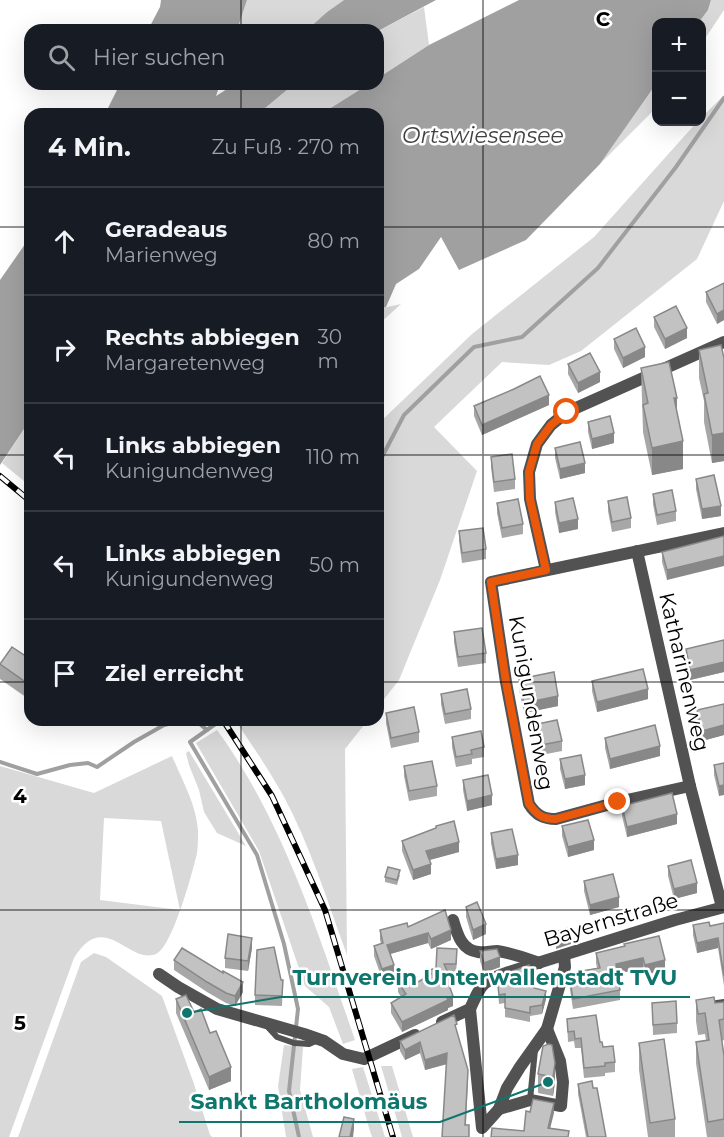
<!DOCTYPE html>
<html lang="de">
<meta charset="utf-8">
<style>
:root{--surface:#171b24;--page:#20242c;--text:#f1f3f6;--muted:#9ea1a6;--line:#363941}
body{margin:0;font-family:Montserrat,sans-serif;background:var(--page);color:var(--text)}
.controls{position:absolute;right:18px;top:18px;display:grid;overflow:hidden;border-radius:12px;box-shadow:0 6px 24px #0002}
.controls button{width:54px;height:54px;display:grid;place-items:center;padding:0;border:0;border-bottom:2px solid var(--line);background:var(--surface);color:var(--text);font:30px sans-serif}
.stop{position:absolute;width:18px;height:18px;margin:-14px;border:4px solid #ea580c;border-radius:50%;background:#fff}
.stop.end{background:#ea580c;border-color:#fff;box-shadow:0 2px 6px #0008}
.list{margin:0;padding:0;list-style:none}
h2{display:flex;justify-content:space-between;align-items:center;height:78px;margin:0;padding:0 24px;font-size:26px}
h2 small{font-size:20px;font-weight:400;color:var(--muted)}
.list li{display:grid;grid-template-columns:39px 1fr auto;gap:18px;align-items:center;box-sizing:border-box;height:108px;padding:0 24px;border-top:2px solid var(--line)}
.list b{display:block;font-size:22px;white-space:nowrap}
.list p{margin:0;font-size:20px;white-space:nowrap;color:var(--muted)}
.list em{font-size:20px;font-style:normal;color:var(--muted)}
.icon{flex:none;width:33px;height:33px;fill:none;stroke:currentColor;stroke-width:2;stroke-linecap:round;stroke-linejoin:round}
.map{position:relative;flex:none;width:724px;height:1137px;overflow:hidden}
.search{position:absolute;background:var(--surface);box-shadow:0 6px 24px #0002;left:24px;top:24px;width:360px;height:66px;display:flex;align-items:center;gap:15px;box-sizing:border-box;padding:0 21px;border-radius:18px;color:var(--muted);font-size:22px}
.panel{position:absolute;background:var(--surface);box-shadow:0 6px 24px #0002;left:24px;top:108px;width:360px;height:618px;border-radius:18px}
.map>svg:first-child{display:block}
.green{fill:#d9d9d9;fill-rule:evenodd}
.water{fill:#a0a0a0}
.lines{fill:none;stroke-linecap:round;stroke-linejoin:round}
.stream{stroke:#a0a0a0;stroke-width:4}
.lane{stroke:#525252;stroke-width:6}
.street{stroke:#525252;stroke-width:12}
.rail-casing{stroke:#000;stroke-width:6}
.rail{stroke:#fff;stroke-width:4;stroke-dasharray:11;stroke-linecap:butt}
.wall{fill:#a7a7a7}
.shaded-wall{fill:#888}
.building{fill:#c2c2c2;stroke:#888;stroke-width:1.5}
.route{stroke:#ea580c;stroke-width:8}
.grid{fill:none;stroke:#000;stroke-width:1.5;stroke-opacity:0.55}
.labels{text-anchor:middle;stroke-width:5;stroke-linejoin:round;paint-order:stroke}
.street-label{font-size:21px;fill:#000;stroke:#fff}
.water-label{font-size:22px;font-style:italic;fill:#414141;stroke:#fff}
.grid-label{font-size:20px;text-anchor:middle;font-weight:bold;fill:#000;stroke:#fff;stroke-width:5;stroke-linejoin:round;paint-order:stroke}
.leader{fill:none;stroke:#0f766e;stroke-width:2}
.callout-dot{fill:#0f766e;stroke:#fff;stroke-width:2}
.callout-label{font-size:22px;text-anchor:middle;font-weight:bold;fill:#0f766e;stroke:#fff;stroke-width:5;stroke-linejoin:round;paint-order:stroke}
</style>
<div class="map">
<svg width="724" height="1137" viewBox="0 0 724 1137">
<rect width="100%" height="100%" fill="#fff"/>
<g class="green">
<polygon points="247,0 344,0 327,12 307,30 237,30"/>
<polygon points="711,0 724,0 724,10 702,43 702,22 699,22 708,10"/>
<polygon points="424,7 429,45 378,78 378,31"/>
<polygon points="294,84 369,84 321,114 258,114"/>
<polygon points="656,84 656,108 600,164"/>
<polygon points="724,95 724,201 697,259 581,351 549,365 502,362 434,427 477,471 440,580 399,680 378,707 378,424 472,334 594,237 697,122 702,122 702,117"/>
<polygon points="401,304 378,325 378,309"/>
<polygon points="30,420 30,486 2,463"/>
<path d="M 235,720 L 368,720 L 345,749 L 347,955 C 328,903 310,845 284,797 C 269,770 252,745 235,720 Z"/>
<path d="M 217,730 C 284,822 318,933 355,1040 L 343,1044 L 329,1007 L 305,986 L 259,851 L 196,743 Z"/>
<polygon points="189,751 246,846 217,833 204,812 199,790 189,765 186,753"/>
<path d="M 172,756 C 182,780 196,804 198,830 C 198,837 198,846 197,853 C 193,871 172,948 156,954 C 129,965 104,908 74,958 L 9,1137 L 0,1137 L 0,766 L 94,793 ZM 104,818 L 161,821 L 180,910 L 100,900 Z"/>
<polygon points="94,953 106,957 162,996 194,1084 210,1135 212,1137 18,1137 81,962"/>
<polygon points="284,1045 303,1047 300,1090 313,1137 286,1137 278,1086"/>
<polygon points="381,1066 392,1066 413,1137 402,1137"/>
<polygon points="363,1067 385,1137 372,1137 369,1128 352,1069"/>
</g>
<g class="water">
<polygon points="161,0 247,0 237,30 148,30 160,7"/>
<polygon points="344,0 436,0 378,31 378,30 307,30 327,12"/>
<polygon points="519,0 711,0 708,10 699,22 656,22 656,84 600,164 526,240 459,270 441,237 419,269 396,284 386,307 378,309 378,114 321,114 369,84 378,84 378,78 429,45"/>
<polygon points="120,84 220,84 216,96 235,84 294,84 258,114 105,114"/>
<polygon points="30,237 30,420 0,465 0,280"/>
</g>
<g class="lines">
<g class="stream">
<polyline points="378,458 382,457 404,415 474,347 522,337 598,268 676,167 724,98"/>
<polyline points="195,720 207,730"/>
<polyline points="221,720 190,742 257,855 284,944 298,1009 289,1091 299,1137"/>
<polyline points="0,762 37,774 70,765 88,763 97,767 134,742 164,725 185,720"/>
</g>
<g class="lane">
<polyline points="710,1004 724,1002"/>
<polyline points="266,1025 277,1037 294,1043 309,1044 318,1040"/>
<polyline points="530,1100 535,1050"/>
</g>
<g class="street">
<polyline points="637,551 690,786 722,907"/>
<polyline points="546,570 530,499 529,472 537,444 551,425 567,412 724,342"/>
<path d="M 690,786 L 618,802 L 556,819 C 543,819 536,815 529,804 L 506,682 L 491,582 L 724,533"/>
<path d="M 453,920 C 457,933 461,950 478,952 C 484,953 491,951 497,951 C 512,953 525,958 539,963"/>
<polyline points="159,974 178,987 217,1009 304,1034 324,1041 343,1054 364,1059 415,1035"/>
<polyline points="470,1009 482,1128 499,1109 507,1088 520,1067 547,1029 565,967 564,955"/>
<path d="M 442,1022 L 470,1009 C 482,982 482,982 509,972 L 675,920 L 724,907"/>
<polyline points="499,1109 530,1100 561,1106 563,1082 560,1061 547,1029"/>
</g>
<defs>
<g id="rail">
<polyline points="0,476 30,501"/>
<polyline points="223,720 272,796 325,910 393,1137"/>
</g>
</defs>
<use href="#rail" class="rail-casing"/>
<use href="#rail" class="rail"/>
</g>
<g class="wall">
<polygon points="724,283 724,320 717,324 706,302 706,292"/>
<polygon points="654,317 687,338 665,349 654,327"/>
<polygon points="614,339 645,357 623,368 614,349"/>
<polygon points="699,350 724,358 724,461 712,463 704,422 704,401 699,378"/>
<polygon points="568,364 600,382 578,393 568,374"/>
<polygon points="641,368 677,412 683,469 652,475 643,432"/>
<polygon points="549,405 482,435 474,416 474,406"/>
<polygon points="588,422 614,443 592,449 588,432"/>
<polygon points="555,448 585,473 560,479 555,458"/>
<polygon points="491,457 515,479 515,489 494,492 491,467"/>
<polygon points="696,479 721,516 702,519 696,489"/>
<polygon points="653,494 676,511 676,521 657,525 653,504"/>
<polygon points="608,501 631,518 631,528 612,532 608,511"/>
<polygon points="555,502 578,529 559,533 555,512"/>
<polygon points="497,503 523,524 523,534 502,538 497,513"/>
<polygon points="459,531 486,549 486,559 462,563 459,541"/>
<polygon points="724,536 667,580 662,562 662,552"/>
<polygon points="454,632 486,653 486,663 458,667 454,642"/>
<polygon points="724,640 724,672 690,680 686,659 686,649"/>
<polygon points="30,659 30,700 0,679 0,664"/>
<polygon points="519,679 558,706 524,713 519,689"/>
<polygon points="592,681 648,699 597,712 592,691"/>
<polygon points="441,694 471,709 471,719 445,724 441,704"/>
<polygon points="724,704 724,735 702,741 697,720 697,710"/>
<polygon points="386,713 419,732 419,742 391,748 386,723"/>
<polygon points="537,724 562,741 562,751 541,755 537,734"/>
<polygon points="452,737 484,747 484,757 472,759 472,764 456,767 452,747"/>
<polygon points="605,738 660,756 610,769 605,748"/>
<polygon points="560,759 585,785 565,789 560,769"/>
<polygon points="724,763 719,796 714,775 714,765"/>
<polygon points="404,766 437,786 437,796 409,801 404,776"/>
<polygon points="463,780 492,805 467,811 463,790"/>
<polygon points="622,806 677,824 627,837 622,816"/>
<polygon points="562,826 594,850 568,857 562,836"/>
<polygon points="491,833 518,865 496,869 491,843"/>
<polygon points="402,841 459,852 429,860 431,874 413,880 402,851"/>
<polygon points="668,866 697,893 674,899 668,876"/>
<polygon points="400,875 397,885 385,882 385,877"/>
<polygon points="584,881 619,907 590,915 584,891"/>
<polygon points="466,907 486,934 473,940 466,917"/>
<polygon points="724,923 724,986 718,948 697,953 693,935 693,925 710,926"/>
<polygon points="408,927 451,940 431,949 428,943 390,954 394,975 382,979 374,956 374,946 381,944 380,940 380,930"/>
<polygon points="624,946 665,970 645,975 643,968 617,974 620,990 620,1000 573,1009 569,983 569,973 597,968 596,963 596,953"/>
<polygon points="252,948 248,971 225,968 225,958"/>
<polygon points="437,948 457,959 456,974 449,974 449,985 453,1006 448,1008 448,1010 402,1032 391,1013 391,1003 401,997 398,992 398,982 415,984 430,975 430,970 436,968"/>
<polygon points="480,951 500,967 484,973 480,961"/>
<polygon points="174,960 243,992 235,1006 226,1003 207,992 174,970"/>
<polygon points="497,977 534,988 546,999 542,1014 530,1016 530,1022 505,1017 505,1003 499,1004"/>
<polygon points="281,980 283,980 282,1006 255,1005 255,995"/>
<polygon points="176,999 231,1081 209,1090 176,1013"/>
<polygon points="696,1000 715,1003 724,1002 724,1040 722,1041 724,1056 724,1137 707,1137 696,1063 696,1042 706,1040 705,1034 698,1035 696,1021"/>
<polygon points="652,1003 677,1023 677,1033 653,1035"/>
<polygon points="567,1019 600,1042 603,1047 615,1062 615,1072 605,1073 605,1076 584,1078 581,1048 575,1048 574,1041 568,1042"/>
<polygon points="457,1034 468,1080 466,1125 469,1125 469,1137 442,1137 447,1064 425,1070 420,1053 405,1060 400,1051 400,1041"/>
<polygon points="639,1043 675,1119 675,1137 648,1137 639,1070"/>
<polygon points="552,1045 555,1082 553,1096 538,1093 538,1074"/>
<polygon points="578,1084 593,1088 606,1137 586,1137 578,1094"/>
</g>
<g class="shaded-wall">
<polygon points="724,310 724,320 717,324 717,314"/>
<polygon points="687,328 687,338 665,349 665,339"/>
<polygon points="645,347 645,357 623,368 623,358"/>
<polygon points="600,372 600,382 578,393 578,383"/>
<polygon points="549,395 549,405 482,435 482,425"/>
<polygon points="674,398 677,398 677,425"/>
<polygon points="614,433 614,443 592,449 592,439"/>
<polygon points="724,433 724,461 712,463 712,435"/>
<polygon points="683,441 683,469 652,475 652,448"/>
<polygon points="585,463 585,473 560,479 560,469"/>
<polygon points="721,506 721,516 702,519 702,509"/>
<polygon points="578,519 578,529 559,533 559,523"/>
<polygon points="724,556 724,566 667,580 667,570"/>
<polygon points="724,662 724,672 690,680 690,670"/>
<polygon points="648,689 648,699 597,712 597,702"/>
<polygon points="558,696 558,706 524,713 524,703"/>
<polygon points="724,725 724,735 702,741 702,731"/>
<polygon points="660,746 660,756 610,769 610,759"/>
<polygon points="585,775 585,785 565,789 565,779"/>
<polygon points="724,785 724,795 719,796 719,786"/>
<polygon points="492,795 492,805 467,811 467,801"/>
<polygon points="677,814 677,824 627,837 627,827"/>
<polygon points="594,840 594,850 568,857 568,847"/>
<polygon points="459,842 459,852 426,861 426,851"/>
<polygon points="518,855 518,865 496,869 496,859"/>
<polygon points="431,864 431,874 413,880 413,870"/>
<polygon points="697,883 697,893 674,899 674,889"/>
<polygon points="619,897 619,907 590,915 590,905"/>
<polygon points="486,924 486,934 473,940 473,930"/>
<polygon points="451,930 451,940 431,949 431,939"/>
<polygon points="428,933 428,943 387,955 387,945"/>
<polygon points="571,934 571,944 556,949 556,939"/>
<polygon points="252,938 252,948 248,971 248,961"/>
<polygon points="718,938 718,948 697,953 697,943"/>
<polygon points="500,957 500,967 484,973 484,963"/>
<polygon points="643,958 643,968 616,974 616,964"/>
<polygon points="665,960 665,970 645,975 645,965"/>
<polygon points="394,965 394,975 382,979 382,969"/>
<polygon points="449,975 449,985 446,977"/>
<polygon points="243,982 243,992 235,1006 235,996"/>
<polygon points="546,991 546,999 542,1014 542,1005"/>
<polygon points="453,996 453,1006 448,1008 448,1010 402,1032 402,1022"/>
<polygon points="420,1042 420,1053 405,1060 405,1050"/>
<polygon points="447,1053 447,1064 425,1070 425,1060"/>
<polygon points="555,1063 555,1082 553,1096 553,1077"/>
<polygon points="231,1067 231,1081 209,1090 209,1077"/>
<polygon points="554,1103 554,1113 548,1137 548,1128"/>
<polygon points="354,1119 354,1129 353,1137 350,1137"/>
</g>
<g class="building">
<polygon points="724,283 724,310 717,314 706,292"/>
<polygon points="676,306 687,328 665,339 654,317"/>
<polygon points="636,328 645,347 623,358 614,339"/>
<polygon points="721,345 724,358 724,433 712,435 704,394 708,393 699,350"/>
<polygon points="590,353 600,372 578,383 568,364"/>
<polygon points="669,362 677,398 674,398 683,441 652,448 643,405 648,403 641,368"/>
<polygon points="540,376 549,395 482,425 474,406 514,389"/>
<polygon points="610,416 614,433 592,439 588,422"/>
<polygon points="580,442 585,463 560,469 555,448"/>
<polygon points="512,454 515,479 494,482 491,457"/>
<polygon points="714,475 721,506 702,509 696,479"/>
<polygon points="672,490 676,511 657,515 653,494"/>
<polygon points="627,497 631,518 612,522 608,501"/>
<polygon points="573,498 578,519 559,523 555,502"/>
<polygon points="518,499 523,524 502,528 497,503"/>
<polygon points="483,528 486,549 462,553 459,531"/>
<polygon points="724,536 724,556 667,570 662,552"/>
<polygon points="482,628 486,653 458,657 454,632"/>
<polygon points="724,640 724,662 690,670 686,649"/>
<polygon points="12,647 30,659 30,685 0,664"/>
<polygon points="643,669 648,689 597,702 592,681"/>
<polygon points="554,672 558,696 524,703 519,679"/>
<polygon points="467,689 471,709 445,714 441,694"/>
<polygon points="724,704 724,725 702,731 697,710"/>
<polygon points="414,707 419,732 391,738 386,713"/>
<polygon points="557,720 562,741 541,745 537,724"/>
<polygon points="655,725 660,746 610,759 605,738"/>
<polygon points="481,731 484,747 471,750 472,754 456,757 452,737"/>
<polygon points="581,755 585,775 565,779 560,759"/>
<polygon points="432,761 437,786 409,791 404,766"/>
<polygon points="724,763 724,785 719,786 714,765"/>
<polygon points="488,775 492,795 467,801 463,780"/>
<polygon points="672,793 677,814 627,827 622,806"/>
<polygon points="588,820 594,840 568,847 562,826"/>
<polygon points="454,821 459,842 426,851 431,864 413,870 402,841 436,828 436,826"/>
<polygon points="512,829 518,855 496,859 491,833"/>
<polygon points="691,860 697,883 674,889 668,866"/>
<polygon points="388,867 400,870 397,880 385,877"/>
<polygon points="613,874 619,897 590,905 584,881"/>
<polygon points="477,902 486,924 473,930 466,907"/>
<polygon points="445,910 451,930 431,939 428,933 387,945 394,965 382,969 374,946 383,943 380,930 407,923 408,927"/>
<polygon points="709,922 710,926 724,923 724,976 718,938 697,943 693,925"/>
<polygon points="569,928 571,934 556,939 555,932"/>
<polygon points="228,934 252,938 248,961 225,958"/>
<polygon points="659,936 665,960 645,965 643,958 616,964 620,990 573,999 569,973 600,968 596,953 625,946 624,944"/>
<polygon points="274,947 281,980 283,980 282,996 255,995 257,950"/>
<polygon points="182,948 223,973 223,971 243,982 235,996 226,993 207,982 174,960"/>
<polygon points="437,948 457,949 456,964 444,964 449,975 446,977 453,996 447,998 448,1000 402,1022 391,1003 406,994 398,982 410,975 415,984 431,974 430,970 436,968"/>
<polygon points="497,949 500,957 484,963 480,951"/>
<polygon points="529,965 534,988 546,991 542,1005 530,1007 530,1013 505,1008 505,994 499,995 497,977"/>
<polygon points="186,995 194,1012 201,1009 210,1033 216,1031 231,1067 209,1077 176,999"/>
<polygon points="714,997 715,1003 724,1002 724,1019 719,1020 724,1056 724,1119 708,1122 696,1042 709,1040 705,1013 698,1014 696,1000"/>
<polygon points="676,1001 677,1023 653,1025 652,1003"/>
<polygon points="454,1015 457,1024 455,1025 468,1070 465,1125 469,1125 469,1137 442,1137 447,1053 425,1060 420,1042 405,1050 400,1041"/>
<polygon points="596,1015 600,1042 602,1042 603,1047 613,1046 615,1062 605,1063 605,1066 584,1068 581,1038 575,1039 574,1031 568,1032 567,1019"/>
<polygon points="664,1039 675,1119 650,1123 639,1043"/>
<polygon points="549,1044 552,1045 555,1063 553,1077 538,1074 543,1046"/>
<polygon points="592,1081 593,1088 597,1088 606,1137 588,1137 578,1084"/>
<polygon points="533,1099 554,1103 548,1128 569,1131 568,1137 491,1137 492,1128 524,1131 526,1111 530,1112"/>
<polygon points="344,1117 354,1119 350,1137 339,1137"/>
</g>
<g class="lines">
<path class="route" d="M 567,412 L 551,425 L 537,444 L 529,472 L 530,499 L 546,570 L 491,582 L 506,682 L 529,804 C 537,815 542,819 556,819 L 618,802"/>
</g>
<path class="grid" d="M 241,0 L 241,30M 483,0 L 483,1137M 241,84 L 241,114M 0,227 L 30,227M 378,227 L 724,227M 0,455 L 30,455M 378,455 L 724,455M 0,682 L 30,682M 378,682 L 724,682M 241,720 L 241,1137M 0,910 L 724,910"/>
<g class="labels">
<g class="street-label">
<text transform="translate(684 672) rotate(77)" y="7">Katharinenweg</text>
<text transform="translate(531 703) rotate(80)" y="7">Kunigundenweg</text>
<text transform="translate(611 920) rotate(-17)" y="7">Bayernstraße</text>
</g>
<g class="water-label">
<text x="483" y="143">Ortswiesensee</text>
</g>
</g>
<g class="grid-label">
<text x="603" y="26">C</text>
<text x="20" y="803">4</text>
<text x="20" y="1030">5</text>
</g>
<path class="leader" d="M187 1013L281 997H690M548 1082L440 1122H179"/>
<g class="callout-dot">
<circle cx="187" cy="1013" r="6"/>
<circle cx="548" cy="1082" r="6"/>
</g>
<g class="callout-label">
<text x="485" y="985">Turnverein Unterwallenstadt TVU</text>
<text x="309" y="1109">Sankt Bartholomäus</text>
</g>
</svg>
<div class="controls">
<button>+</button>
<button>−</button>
</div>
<div class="stop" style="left:567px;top:412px"></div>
<div class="stop end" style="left:618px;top:802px"></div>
<div class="search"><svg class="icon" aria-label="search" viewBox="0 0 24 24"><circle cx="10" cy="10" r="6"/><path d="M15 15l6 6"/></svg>Hier suchen</div>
<section class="panel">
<h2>4 Min.<small>Zu Fuß · 270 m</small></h2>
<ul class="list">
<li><svg class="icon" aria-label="ahead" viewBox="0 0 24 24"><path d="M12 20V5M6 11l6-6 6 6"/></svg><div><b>Geradeaus</b><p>Marienweg</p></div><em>80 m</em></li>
<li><svg class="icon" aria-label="right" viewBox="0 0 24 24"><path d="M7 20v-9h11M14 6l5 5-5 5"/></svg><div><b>Rechts abbiegen</b><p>Margaretenweg</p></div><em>30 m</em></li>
<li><svg class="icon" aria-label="left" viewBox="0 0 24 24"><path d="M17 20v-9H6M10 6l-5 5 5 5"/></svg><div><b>Links abbiegen</b><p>Kunigundenweg</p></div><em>110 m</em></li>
<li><svg class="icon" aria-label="left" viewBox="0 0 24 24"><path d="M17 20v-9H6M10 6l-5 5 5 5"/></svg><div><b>Links abbiegen</b><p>Kunigundenweg</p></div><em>50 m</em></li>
<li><svg class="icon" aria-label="arrive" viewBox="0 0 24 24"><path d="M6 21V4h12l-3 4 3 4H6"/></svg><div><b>Ziel erreicht</b></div></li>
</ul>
</section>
</div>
